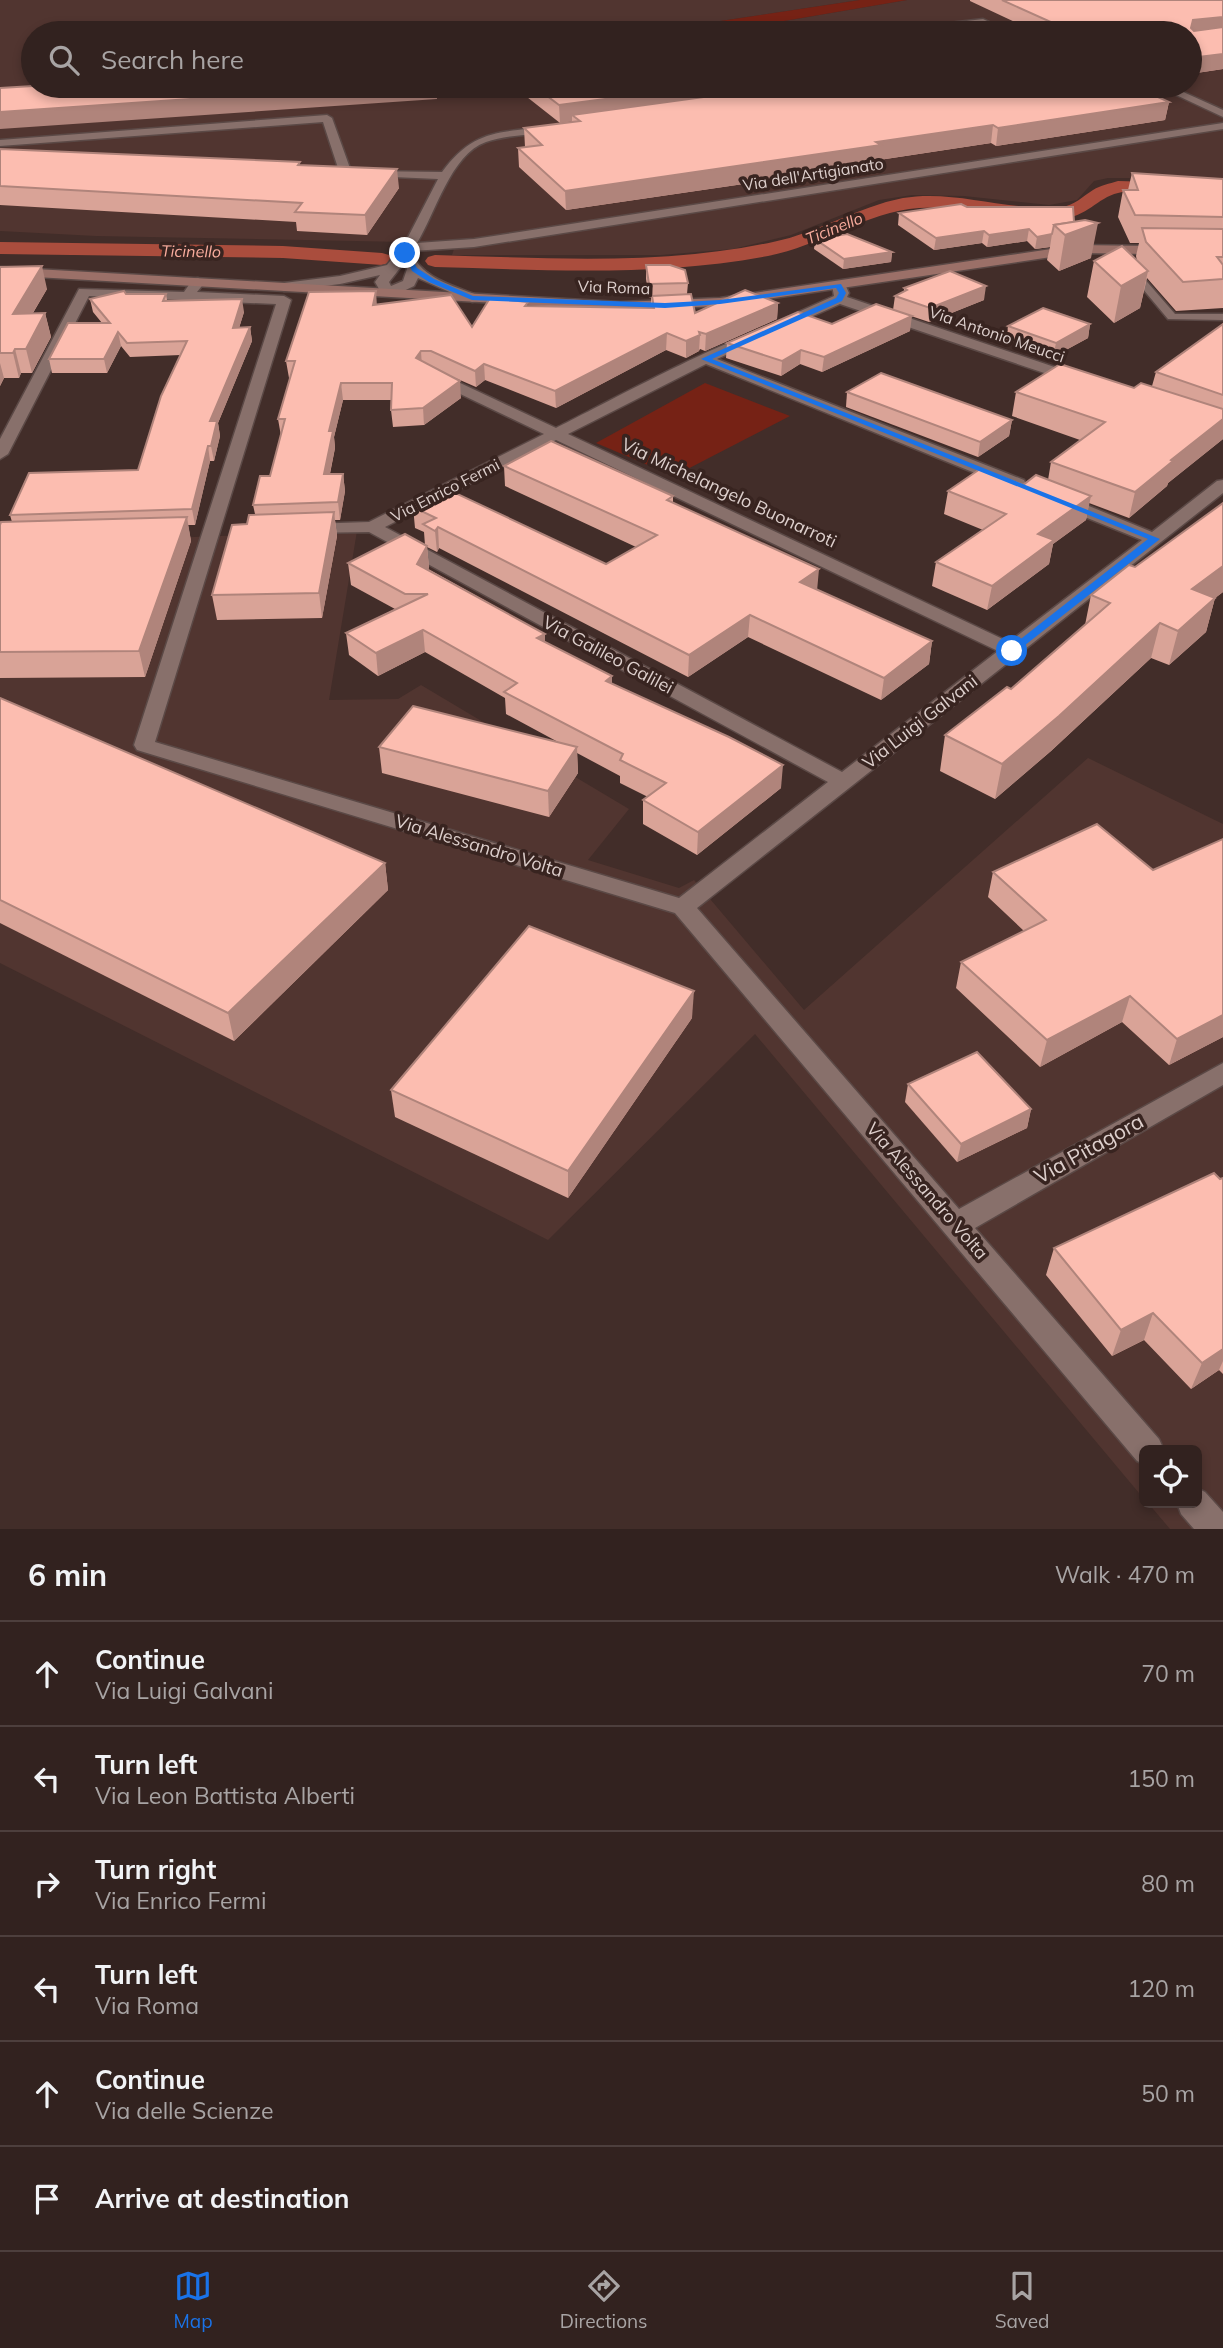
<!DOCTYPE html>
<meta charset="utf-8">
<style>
:root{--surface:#32221f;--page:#3a2a28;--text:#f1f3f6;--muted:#a8a4a4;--line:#4d3f3d;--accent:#1a73e8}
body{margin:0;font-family:Mulish,sans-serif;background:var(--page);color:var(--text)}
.controls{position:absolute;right:21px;bottom:21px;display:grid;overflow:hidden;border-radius:10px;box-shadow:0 4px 10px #0003}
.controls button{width:63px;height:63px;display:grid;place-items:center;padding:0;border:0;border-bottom:2px solid var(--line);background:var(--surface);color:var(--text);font:35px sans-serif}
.stop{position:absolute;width:21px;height:21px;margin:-16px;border:5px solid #1a73e8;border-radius:50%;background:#fff}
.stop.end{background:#1a73e8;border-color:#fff;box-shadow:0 2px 7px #0008}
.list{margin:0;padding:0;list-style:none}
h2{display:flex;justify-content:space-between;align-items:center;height:91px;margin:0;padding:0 28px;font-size:30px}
h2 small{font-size:23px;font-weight:400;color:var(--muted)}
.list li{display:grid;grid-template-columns:46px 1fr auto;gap:21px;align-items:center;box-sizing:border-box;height:105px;padding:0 28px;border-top:2px solid var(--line)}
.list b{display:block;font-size:26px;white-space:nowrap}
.list p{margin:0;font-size:23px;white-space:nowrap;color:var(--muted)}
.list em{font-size:23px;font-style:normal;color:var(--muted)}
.icon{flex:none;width:38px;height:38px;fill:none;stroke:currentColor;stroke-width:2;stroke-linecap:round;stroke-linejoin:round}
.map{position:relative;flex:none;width:1223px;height:1529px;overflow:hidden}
.search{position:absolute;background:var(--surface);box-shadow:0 4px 10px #0003;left:21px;right:21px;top:21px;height:77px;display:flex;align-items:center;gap:18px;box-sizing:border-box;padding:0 24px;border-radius:38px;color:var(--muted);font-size:26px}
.sheet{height:721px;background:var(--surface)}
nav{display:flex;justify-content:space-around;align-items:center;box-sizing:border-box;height:98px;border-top:2px solid var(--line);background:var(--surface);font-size:19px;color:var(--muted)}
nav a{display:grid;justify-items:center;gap:4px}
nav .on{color:var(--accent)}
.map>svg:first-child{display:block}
.built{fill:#513530}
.green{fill:#762215}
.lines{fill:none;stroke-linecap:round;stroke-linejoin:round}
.canal{fill:#aa4d3d;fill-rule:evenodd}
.lane-casing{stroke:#5b4946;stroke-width:3}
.street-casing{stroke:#5b4946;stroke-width:3}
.secondary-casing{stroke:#5b4946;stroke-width:3}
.lane{fill:#88706b;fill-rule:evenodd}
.street{fill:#88706b;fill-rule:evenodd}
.secondary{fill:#9b7068;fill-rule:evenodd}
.wall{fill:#d9a397}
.shaded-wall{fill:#b0847b}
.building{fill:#fcbdb0;stroke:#b0847b;stroke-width:2}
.route{fill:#1a73e8}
.labels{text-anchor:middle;stroke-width:7;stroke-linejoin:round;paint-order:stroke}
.far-street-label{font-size:16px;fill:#ddcfcc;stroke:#382420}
.far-water-label{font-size:16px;font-style:italic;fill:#faad9e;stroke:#382420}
.street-label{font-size:18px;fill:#ddcfcc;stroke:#382420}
.near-street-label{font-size:21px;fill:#ddcfcc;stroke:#382420}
</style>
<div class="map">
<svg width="1223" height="1529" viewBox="0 0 1223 1529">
<rect width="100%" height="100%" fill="#422d29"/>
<g class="built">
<polygon points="0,0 860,0 640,33 33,33 33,86 0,91"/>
<polygon points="907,0 1223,0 1223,191 1129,178 1108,178 1094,181 1077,200 1049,205 964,196 912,195 879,200 791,235 733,249 661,255 452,255 456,243 96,236 0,231 0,98 192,86 1190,86 1190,33 714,33"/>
<polygon points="357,531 329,700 398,699 421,685 629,809 588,860 679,888 694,880 804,1010 1088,758 1223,824 1223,1529 1170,1529 1148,1503 1197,1503 1197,1450 1144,1450 1144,1499 755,1034 548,1240 0,963 0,544"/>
</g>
<g class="green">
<polygon points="860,0 907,0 714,33 640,33"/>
<polygon points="705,383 790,416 674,476 596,443"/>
</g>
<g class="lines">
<g class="canal">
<path d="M 1118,181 L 1154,182 L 1223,192 L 1223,204 C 1193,200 1147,186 1118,193 C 1097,198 1087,217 1061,219 C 1013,223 967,204 919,208 C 866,212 820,246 768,256 C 658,277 546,270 435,267 L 428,265 L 425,261 L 428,257 L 435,255 C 547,258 662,266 773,242 C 818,233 857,207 903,198 C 956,189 1008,212 1061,207 C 1074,206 1083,196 1093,190 C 1101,185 1109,184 1118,181 Z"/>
<polygon points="0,242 283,246 382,253 389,255 392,259 389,263 382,265 283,258 0,254"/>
</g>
<defs>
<polygon id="lane" points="1132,267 1135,268 1175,314 1223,314 1223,320 1168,319 1127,270"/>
<g id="street">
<path d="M 983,19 L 1012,33 C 999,34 991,26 980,25 C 952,24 922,39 895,32 L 900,29 Z"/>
<polygon points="1157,86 1170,86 1223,110 1223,117"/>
<polygon points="327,115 332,118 351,171 349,173 339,171 323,122 0,146 0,140"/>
<path d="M 1223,123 L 1223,129 L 474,247 L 412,251 C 418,277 454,286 477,295 L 477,301 L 472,302 L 418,278 L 414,286 L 393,296 L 383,296 L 375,282 L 380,275 L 340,284 L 284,291 L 277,287 L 284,283 L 340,276 L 387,265 L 407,239 L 438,179 L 371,176 L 365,173 L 367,171 L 442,172 C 474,128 501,133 551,126 L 556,129 L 551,132 C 531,135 506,135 486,142 C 451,154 435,214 417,243 L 474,239 ZM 404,263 L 407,269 L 403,281 L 391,286 L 389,282 Z"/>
<path d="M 198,278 L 205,282 L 197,292 L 284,296 L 291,300 L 155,742 L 679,898 L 828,782 L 369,532 L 304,533 L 301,529 L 310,524 L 369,522 L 544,434 L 431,380 L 429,377 L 431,374 L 441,374 L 556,428 C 583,415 739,331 756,335 L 756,341 L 717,359 L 1024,480 L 1026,484 L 1024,488 L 1012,488 L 706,364 L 568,434 L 1009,642 L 1142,540 L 1055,505 L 1053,501 L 1055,497 L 1067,497 L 1152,532 L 1217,481 L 1223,480 L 1223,493 L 697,908 L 959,1209 L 1223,1063 L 1223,1085 L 975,1228 L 1159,1439 L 1164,1450 L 1144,1450 L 1144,1464 L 1137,1461 L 675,913 L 137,750 L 134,745 L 276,304 L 89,296 L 8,454 L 0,459 L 0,439 L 79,289 L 184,292 L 193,279 ZM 556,440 L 998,651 L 842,772 L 385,527 Z"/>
<polygon points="839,281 844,282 849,293 847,297 1081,376 1083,379 1076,383 1071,382 840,304 786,328 776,328 776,322 834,296 832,285"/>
<polygon points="1197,1488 1205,1492 1223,1512 1223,1529 1194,1529 1181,1514 1177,1503 1197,1503"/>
</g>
<polygon id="secondary" points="1078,245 1223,247 1223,255 1078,253 720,306 620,310 0,275 0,267 620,302 720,298"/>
</defs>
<use href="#lane" class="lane-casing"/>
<use href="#street" class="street-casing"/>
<use href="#secondary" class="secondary-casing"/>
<use href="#lane" class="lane"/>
<use href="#street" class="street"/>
<use href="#secondary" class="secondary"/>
</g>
<g class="wall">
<polygon points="970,0 1223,0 1223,69 1190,74 1190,33 1038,33 970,1"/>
<polygon points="513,86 1034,86 1039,88 1169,102 1165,120 996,146 991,143 879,160 879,164 566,210 519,167 518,148 525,147 524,128 572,122 572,121 560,123"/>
<polygon points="0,149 300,165 399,188 367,235 297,231 296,222 0,205"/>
<polygon points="1132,173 1223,179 1223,308 1176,311 1147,278 1140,308 1114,323 1087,297 1094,261 1137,261 1136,256 1139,243 1130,243 1118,217 1123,190 1128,190"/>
<polygon points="967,207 1074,222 1091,258 1059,271 1047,260 1050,247 1035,249 1027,241 987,247 982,243 934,250 898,225 899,213"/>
<polygon points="815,239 892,252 891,262 843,269 814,249"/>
<polygon points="646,265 688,283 687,294 695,313 778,303 777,319 705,351 700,349 699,351 686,358 666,350 556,408 485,380 476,387 453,377 461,398 424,425 393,427 391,410 391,400 343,400 334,437 335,448 330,474 343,474 345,491 340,520 335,520 337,536 322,618 217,620 212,595 247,524 255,514 253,505 270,476 281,436 278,419 290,378 289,378 286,361 377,304 472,327 528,306 651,308 651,298 649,298 646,279"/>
<polygon points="0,267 47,289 33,313 45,313 51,337 32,373 21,373 19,378 4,378 0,386"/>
<polygon points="904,288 984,300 929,322 893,310 895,296 904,291"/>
<polygon points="126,294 166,294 167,300 244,312 239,328 250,327 252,341 218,423 220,436 214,461 210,461 195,525 188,525 191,541 145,677 0,678 0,525 12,522 10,515 138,470 181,355 130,357 121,346 107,373 52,373 49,359 102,323 93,312 90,299"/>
<polygon points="832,324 910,331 822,372 800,364 781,376 726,358 727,343"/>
<polygon points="1090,324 1088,338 1053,357 1006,341 1008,326"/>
<polygon points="1223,324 1223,439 1168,483 1167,486 1129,518 1089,503 1086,520 1053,544 1049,564 987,610 932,586 936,562 983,530 944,514 948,491 1023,485 1048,480 1051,462 1080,440 1012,416 1016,392 1134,388 1152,386 1156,372"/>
<polygon points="847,392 1012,420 1009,436 978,457 846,407"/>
<polygon points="504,466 673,496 673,503 818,590 932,641 929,664 881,700 748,637 688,677 439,548 437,552 427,547 429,568 428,569 545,634 545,643 781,788 697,855 643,824 643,800 648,797 620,783 620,776 577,753 578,773 549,817 382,773 379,747 558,742 506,714 505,698 425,652 378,676 349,655 346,633 395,609 351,585 348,563 425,545 424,532 415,528 413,507 606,564 636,547 505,486"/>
<polygon points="1223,503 1223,592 1215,598 1206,632 1169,665 1151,658 1051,751 995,799 940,771 945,735 1011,689 1085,625 1091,595 1135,567"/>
<polygon points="0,698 385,863 388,890 234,1041 0,923"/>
<polygon points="1223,839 1223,1037 1169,1065 1122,1022 1040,1067 956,988 961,962 1024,931 988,897 993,872 1153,870"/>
<polygon points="692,1018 568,1198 395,1117 391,1090"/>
<polygon points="908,1084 1031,1109 1027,1128 957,1162 905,1102"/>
<polygon points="1223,1178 1223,1374 1219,1370 1191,1389 1144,1340 1112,1356 1046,1275 1054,1248"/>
</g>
<g class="shaded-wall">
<polygon points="1223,17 1223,32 1190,35 1193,20"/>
<polygon points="1090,25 1088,33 1063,33 1064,28"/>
<polygon points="1223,54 1223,69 1190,74 1190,58"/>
<polygon points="381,86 436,86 437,99 0,129 0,112"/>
<polygon points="705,86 822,86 572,115 572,121 560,123 559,105"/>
<polygon points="1169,102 1165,120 996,146 998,128"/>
<polygon points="993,125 991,143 879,160 879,164 566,210 565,191 876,142"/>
<polygon points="397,169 399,188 367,235 365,215"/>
<polygon points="1098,223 1091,258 1059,271 1065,235"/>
<polygon points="1029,229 1027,241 987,247 989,235"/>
<polygon points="984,231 982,243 934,250 936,238"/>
<polygon points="1052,234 1050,247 1035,249 1037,237"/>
<polygon points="892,252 891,262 843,269 844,259"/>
<polygon points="42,266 47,289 18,338 13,314"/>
<polygon points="1148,271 1140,308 1114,323 1121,286"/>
<polygon points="986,286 984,300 929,322 930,308"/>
<polygon points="376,291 377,307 373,305"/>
<polygon points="242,299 244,312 235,341 233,328"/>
<polygon points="778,303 777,319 705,351 706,334"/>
<polygon points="45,313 51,337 32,373 26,349"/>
<polygon points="912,316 910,331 822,372 824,357"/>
<polygon points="1090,324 1088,338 1053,357 1056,343"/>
<polygon points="250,327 252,341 218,423 220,436 214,461 211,446 210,421"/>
<polygon points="118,332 121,346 107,373 104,359"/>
<polygon points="667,333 666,350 556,408 555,391"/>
<polygon points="700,335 699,351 686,358 686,341"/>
<polygon points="15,349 21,373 19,378 13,353"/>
<polygon points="801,350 800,364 781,376 782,361"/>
<polygon points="421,351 422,367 416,358"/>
<polygon points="0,363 4,378 0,386"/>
<polygon points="484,364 485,380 476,387 475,371"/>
<polygon points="460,381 461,398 424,425 423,408"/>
<polygon points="341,383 343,400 334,437 335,448 326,492 324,474 329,431"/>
<polygon points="1223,419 1223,439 1168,483 1167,486 1129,518 1135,492 1171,460"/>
<polygon points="1012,420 1009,436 978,457 980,442"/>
<polygon points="208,446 210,461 195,525 192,509"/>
<polygon points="343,474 345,491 340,520 338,502"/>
<polygon points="1091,496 1086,520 1053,544 1049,564 987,610 992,586 1038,534"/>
<polygon points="334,512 337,536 322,618 319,593"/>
<polygon points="187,517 191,541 145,677 139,651"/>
<polygon points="438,527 439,548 437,552 435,531"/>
<polygon points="427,546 429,568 419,585 417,564"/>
<polygon points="1223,566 1223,592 1183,623 1192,589"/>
<polygon points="819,569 817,591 800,582"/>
<polygon points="1215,598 1206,632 1169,665 1178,631"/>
<polygon points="750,615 748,637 688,677 689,655"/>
<polygon points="1160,623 1151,658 1051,751 995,799 1002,764"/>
<polygon points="423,630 425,652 378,676 376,653"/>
<polygon points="545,634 545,656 537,638"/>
<polygon points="932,641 929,664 881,700 884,678"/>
<polygon points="612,676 612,699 606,681"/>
<polygon points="577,747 578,773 549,817 548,791"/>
<polygon points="783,765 781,788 697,855 698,832"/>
<polygon points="385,863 388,890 234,1041 228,1013"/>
<polygon points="694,991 692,1018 568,1198 568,1171"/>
<polygon points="1130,996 1122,1022 1040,1067 1047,1040"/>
<polygon points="1223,1015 1223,1037 1169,1065 1177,1039"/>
<polygon points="1031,1109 1027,1128 957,1162 961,1144"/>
<polygon points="1153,1313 1144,1340 1112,1356 1121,1330"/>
<polygon points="1223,1349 1223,1361 1219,1370 1191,1389 1202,1363"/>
</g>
<g class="building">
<polygon points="1002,0 1223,0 1223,17 1193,20 1191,28 1194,31 1223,27 1223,54 1190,58 1190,33 1110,33 1090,25 1064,28"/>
<polygon points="742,24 758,33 670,33"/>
<polygon points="33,86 381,86 0,112 0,88"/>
<polygon points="534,86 705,86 559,105"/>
<polygon points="784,86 1034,86 1039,88 1057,86 1134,86 1169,102 998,128 993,125 876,142 881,145 565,191 518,148 542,145 524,128 580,121 572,115"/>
<polygon points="0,149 300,162 298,165 397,169 365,215 295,212 302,203 0,186"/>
<polygon points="1132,173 1223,179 1223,217 1135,215 1123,190 1138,190"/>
<polygon points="961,204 967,207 1073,207 1074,222 1054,225 1052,234 1037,237 1029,229 989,235 984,231 936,238 899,213"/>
<polygon points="1085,220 1098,223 1065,235 1054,225"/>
<polygon points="1142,228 1223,229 1223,257 1217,257 1223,265 1223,279 1183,282 1146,242"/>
<polygon points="847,234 892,252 844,259 815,239"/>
<polygon points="1122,246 1148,271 1121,286 1094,261"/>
<polygon points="646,265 670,265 685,270 688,283 649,284"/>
<polygon points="42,266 13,314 45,313 26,349 15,349 13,353 0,353 0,267"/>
<polygon points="950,271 986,286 930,308 895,296 907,290 904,288"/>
<polygon points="745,290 778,303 706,334 699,332 700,335 686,341 667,333 555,391 484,364 475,371 431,351 421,351 416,358 460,381 423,408 391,410 392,383 341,383 329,431 333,431 324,474 343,474 338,502 253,505 260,476 270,476 285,419 278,419 295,361 286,361 309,292 376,291 373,305 451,295 472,327 490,298 528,302 525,306 654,308 652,296 691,294 695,313"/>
<polygon points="124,291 126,294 166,294 163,301 242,299 233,328 250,327 210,421 217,421 211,446 208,446 192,509 10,515 29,473 138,470 161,396 187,341 127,343 118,332 104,359 49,359 68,323 110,323 90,299"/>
<polygon points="876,304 912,316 824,357 801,350 782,361 727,343 798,312 832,324"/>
<polygon points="1043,308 1090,324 1056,343 1008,326"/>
<polygon points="1223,324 1223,395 1156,372"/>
<polygon points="1060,364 1134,388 1141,383 1223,409 1223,419 1171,460 1173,461 1135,492 1051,462 1105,422 1016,392"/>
<polygon points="881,373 1012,420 980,442 847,392"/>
<polygon points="551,441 673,496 667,500 819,569 800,582 932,641 884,678 750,615 689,655 438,527 435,531 423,524 436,518 413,507 447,489 606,564 657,535 504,466"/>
<polygon points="980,469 1023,485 1036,475 1091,496 1038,534 1054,540 992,586 936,562 1006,514 948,491"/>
<polygon points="1223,503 1223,566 1192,589 1215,598 1178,631 1160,623 1059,716 1002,764 945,735 1007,687 1011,689 1110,603 1091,595 1129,565 1135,567"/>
<polygon points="334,512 319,593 212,595 232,525 247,524 249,515"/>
<polygon points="187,517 139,651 0,652 0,525 1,522"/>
<polygon points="405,534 427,546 417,564 545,634 537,638 612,676 606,681 729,737 783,765 698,832 643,800 666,783 620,760 623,754 504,692 517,683 423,630 376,653 346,633 428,594 405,594 348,563"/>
<polygon points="0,698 385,863 228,1013 0,900"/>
<polygon points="413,706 577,747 548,791 379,747"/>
<polygon points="1097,824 1153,870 1223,839 1223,1015 1177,1039 1130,996 1047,1040 961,962 1046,920 993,872"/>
<polygon points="529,926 694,991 568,1171 391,1090"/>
<polygon points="977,1052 1031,1109 961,1144 908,1084"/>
<polygon points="1214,1173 1220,1179 1223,1178 1223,1349 1202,1363 1153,1313 1121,1330 1054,1248"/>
</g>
<polygon class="route" points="403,251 408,251 417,268 434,279 473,296 665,303 720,300 841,284 846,293 842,301 712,359 1160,539 1015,653 1008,653 1008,649 1148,539 701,359 836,298 839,293 836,288 720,304 665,308 472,300 429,282 412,271"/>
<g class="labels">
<g class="far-street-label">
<text transform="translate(813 174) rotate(-9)" y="6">Via dell'Artigianato</text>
<text transform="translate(614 287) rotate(2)" y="6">Via Roma</text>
<text transform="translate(997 334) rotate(19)" y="6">Via Antonio Meucci</text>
<text transform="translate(445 490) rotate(-27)" y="6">Via Enrico Fermi</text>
</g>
<g class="far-water-label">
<text transform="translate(834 228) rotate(-22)" y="6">Ticinello</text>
<text transform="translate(191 251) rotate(1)" y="6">Ticinello</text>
</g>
<g class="street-label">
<text transform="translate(729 493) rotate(25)" y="6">Via Michelangelo Buonarroti</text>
<text transform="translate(608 655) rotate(28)" y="6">Via Galileo Galilei</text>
<text transform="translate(920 722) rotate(-38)" y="6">Via Luigi Galvani</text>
<text transform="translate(479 846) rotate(17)" y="6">Via Alessandro Volta</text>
<text transform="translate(927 1191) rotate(49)" y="6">Via Alessandro Volta</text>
</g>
<g class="near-street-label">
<text transform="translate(1089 1149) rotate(-29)" y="7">Via Pitagora</text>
</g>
</g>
</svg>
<div class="controls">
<button><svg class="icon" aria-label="locate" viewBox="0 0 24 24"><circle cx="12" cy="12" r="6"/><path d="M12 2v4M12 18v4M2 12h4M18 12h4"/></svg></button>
</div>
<div class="stop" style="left:1012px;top:651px"></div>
<div class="stop end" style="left:405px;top:253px"></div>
<div class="search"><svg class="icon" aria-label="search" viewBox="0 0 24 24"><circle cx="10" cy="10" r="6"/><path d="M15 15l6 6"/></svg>Search here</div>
</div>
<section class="sheet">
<h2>6 min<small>Walk · 470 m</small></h2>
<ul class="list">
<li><svg class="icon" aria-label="ahead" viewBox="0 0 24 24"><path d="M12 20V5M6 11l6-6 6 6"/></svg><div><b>Continue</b><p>Via Luigi Galvani</p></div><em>70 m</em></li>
<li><svg class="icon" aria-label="left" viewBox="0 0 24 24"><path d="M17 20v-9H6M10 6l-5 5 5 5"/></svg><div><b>Turn left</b><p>Via Leon Battista Alberti</p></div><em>150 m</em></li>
<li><svg class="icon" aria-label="right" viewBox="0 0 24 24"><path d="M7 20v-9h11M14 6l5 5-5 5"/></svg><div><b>Turn right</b><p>Via Enrico Fermi</p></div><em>80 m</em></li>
<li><svg class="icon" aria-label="left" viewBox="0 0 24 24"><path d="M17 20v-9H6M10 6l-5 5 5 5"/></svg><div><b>Turn left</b><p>Via Roma</p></div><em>120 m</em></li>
<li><svg class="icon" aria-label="ahead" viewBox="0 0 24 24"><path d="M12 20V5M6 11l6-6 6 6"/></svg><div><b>Continue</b><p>Via delle Scienze</p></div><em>50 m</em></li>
<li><svg class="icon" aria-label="arrive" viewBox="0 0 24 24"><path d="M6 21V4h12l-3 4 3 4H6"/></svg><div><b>Arrive at destination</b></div></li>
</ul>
</section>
<nav>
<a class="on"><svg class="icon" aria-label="map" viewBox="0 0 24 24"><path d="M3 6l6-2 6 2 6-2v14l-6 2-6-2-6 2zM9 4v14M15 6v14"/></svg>Map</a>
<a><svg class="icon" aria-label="directions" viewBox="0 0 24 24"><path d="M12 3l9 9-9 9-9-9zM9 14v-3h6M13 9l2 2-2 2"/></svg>Directions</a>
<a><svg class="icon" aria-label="saved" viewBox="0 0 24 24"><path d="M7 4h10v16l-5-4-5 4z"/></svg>Saved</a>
</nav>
